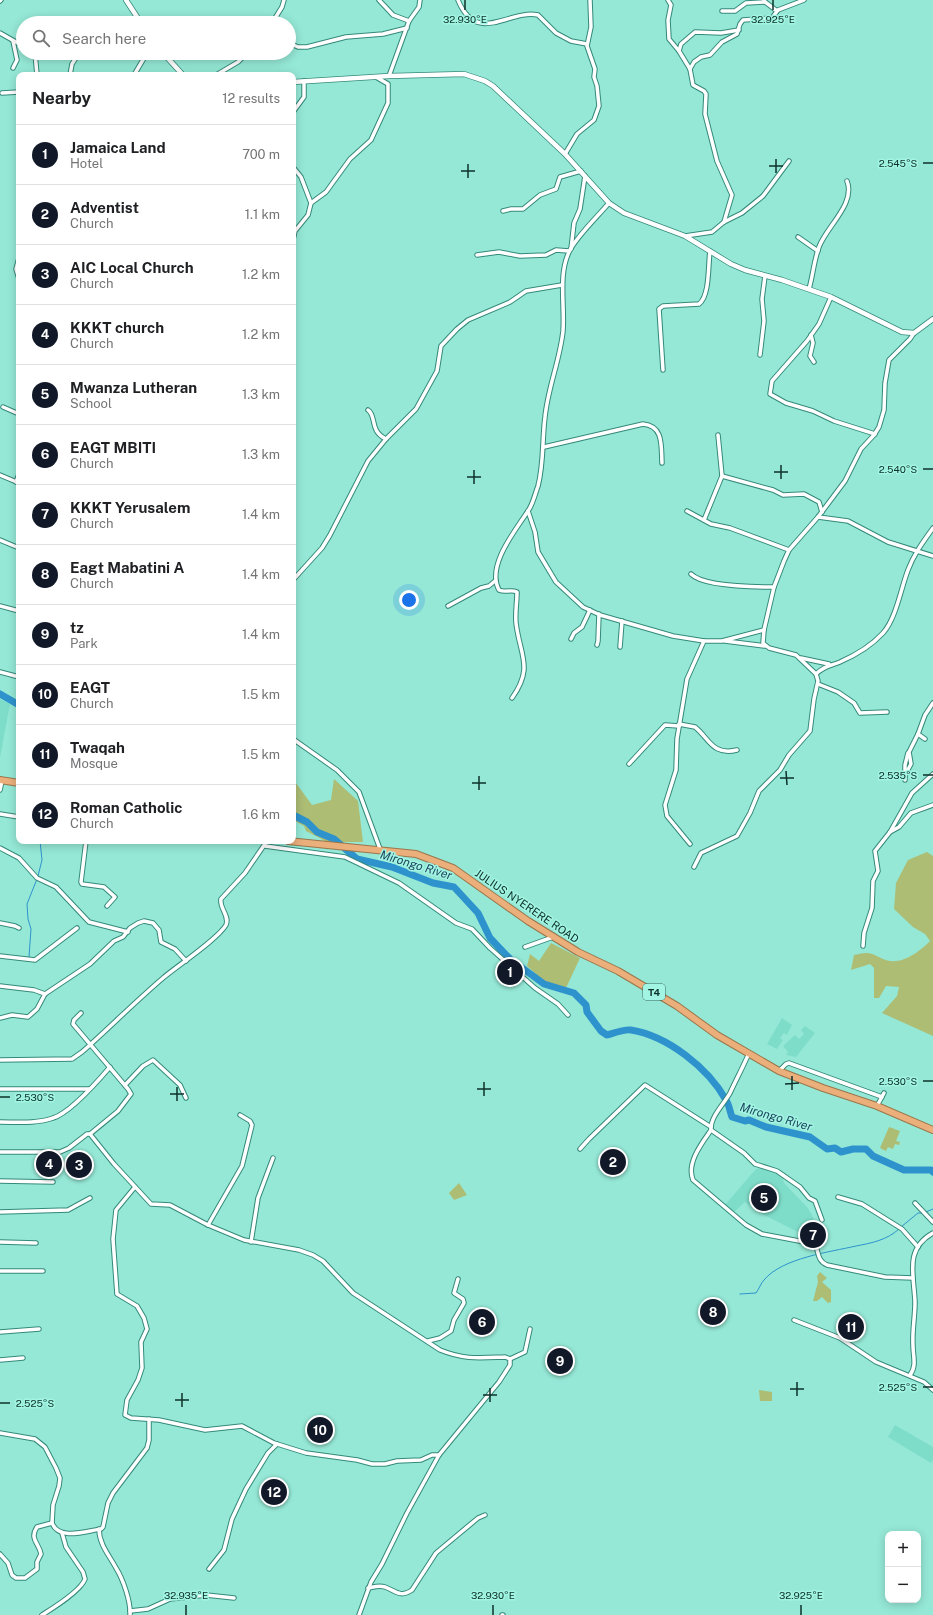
<!DOCTYPE html>
<meta charset="utf-8">
<style>
:root{--surface:#fff;--page:#f6f6f6;--text:#202124;--muted:#757577;--line:#e0e0e0;--accent:#111827}
body{margin:0;font-family:"Public Sans",sans-serif;background:var(--page);color:var(--text)}
.controls{position:absolute;right:12px;bottom:12px;display:grid;overflow:hidden;border-radius:8px;box-shadow:0 2px 10px #0003}
.controls button{width:36px;height:36px;display:grid;place-items:center;padding:0;border:0;border-bottom:1px solid var(--line);background:var(--surface);color:var(--text);font:20px sans-serif}
.you{position:absolute;left:409px;top:600px;width:14px;height:14px;margin:-10px;border:3px solid #fff;border-radius:50%;background:#1a73e8;box-shadow:0 0 0 6px #1a73e833}
.badge{display:grid;place-items:center;width:26px;height:26px;border-radius:50%;background:var(--accent);color:#fff;font-size:13px;font-weight:700}
.pin{position:absolute;translate:-50% -50%;border:2px solid #fff;box-shadow:0 1px 4px #0006}
.list{margin:0;padding:0;list-style:none}
h2{display:flex;justify-content:space-between;align-items:center;height:52px;margin:0;padding:0 16px;font-size:17px}
h2 small{font-size:13px;font-weight:400;color:var(--muted)}
.list li{display:grid;grid-template-columns:26px 1fr auto;gap:12px;align-items:center;box-sizing:border-box;height:60px;padding:0 16px;border-top:1px solid var(--line)}
.list b{display:block;font-size:15px;white-space:nowrap}
.list p{margin:0;font-size:13px;white-space:nowrap;color:var(--muted)}
.list em{font-size:13px;font-style:normal;color:var(--muted)}
.icon{flex:none;width:22px;height:22px;fill:none;stroke:currentColor;stroke-width:2;stroke-linecap:round;stroke-linejoin:round}
.map{position:relative;flex:none;width:933px;height:1615px;overflow:hidden}
.search{position:absolute;background:var(--surface);box-shadow:0 2px 10px #0003;left:16px;top:16px;width:280px;height:44px;display:flex;align-items:center;gap:10px;box-sizing:border-box;padding:0 14px;border-radius:22px;color:var(--muted);font-size:15px}
.panel{position:absolute;background:var(--surface);box-shadow:0 2px 10px #0003;left:16px;top:72px;width:280px;height:772px;border-radius:8px}
.map>svg:first-child{display:block}
.built{fill:#7eddc9}
.green{fill:#adbd74}
.lines{fill:none;stroke-linecap:round;stroke-linejoin:round}
.stream{stroke:#2e93cd;stroke-width:1}
.river{stroke:#2e93cd;stroke-width:7}
.minor-casing{stroke:#34897a;stroke-width:5.5}
.tertiary-casing{stroke:#34897a;stroke-width:6}
.trunk-casing{stroke:#9a764a;stroke-width:8}
.minor{stroke:#fff;stroke-width:3.5}
.tertiary{stroke:#fff;stroke-width:4.5}
.trunk{stroke:#ebaf7c;stroke-width:6}
.ticks{fill:none;stroke:#0c302a;stroke-width:1.5}
.labels{text-anchor:middle;stroke-width:3;stroke-linejoin:round;paint-order:stroke}
.shield{fill:#a2f5e3;stroke:#396b62;stroke-width:1}
.shield-label{font-size:10px;font-weight:bold;fill:#0c302a}
.street-label{font-size:11px;fill:#0c302a;stroke:#a2f5e3}
.water-label{font-size:12px;font-style:italic;fill:#1d455e;stroke:#a2f5e3}
.ticks-label{font-size:10px;text-anchor:middle;fill:#0c302a;stroke:#a2f5e3;stroke-width:3;stroke-linejoin:round;paint-order:stroke}
</style>
<div class="map">
<svg width="933" height="1615" viewBox="0 0 933 1615">
<rect width="100%" height="100%" fill="#95e8d6"/>
<g class="built">
<polygon points="0,699 10,704 0,758"/>
<polygon points="782,1018 792,1025 787,1035 784,1033 780,1038 783,1040 777,1049 767,1044"/>
<polygon points="805,1026 815,1033 796,1057 786,1055 788,1052 783,1046 795,1035 799,1039 804,1034 801,1030"/>
<polygon points="767,1167 782,1176 784,1183 807,1207 812,1215 815,1223 806,1232 798,1232 764,1215 745,1202 734,1212 724,1206 756,1169"/>
<polygon points="895,1425 933,1447 933,1460 931,1463 888,1437"/>
</g>
<g class="green">
<polygon points="293,779 312,805 331,800 334,779 358,801 363,842 327,842 306,831 304,826 293,820"/>
<path d="M 927,852 L 933,856 L 933,1036 L 882,1013 L 897,996 L 899,987 L 886,986 L 879,998 L 874,998 L 874,968 L 870,964 L 851,970 L 854,955 C 869,951 871,953 883,959 C 900,967 919,952 930,941 L 925,934 L 913,927 L 894,909 L 896,883 L 908,860 Z"/>
<polygon points="551,943 580,958 566,988 545,982 527,966 530,954 539,961"/>
<polygon points="889,1127 900,1131 896,1141 900,1142 899,1145 895,1144 893,1149 888,1147 886,1151 880,1148"/>
<polygon points="459,1183 467,1195 454,1200 449,1193"/>
<polygon points="820,1272 827,1278 822,1282 831,1290 831,1302 828,1303 822,1297 817,1301 813,1301 818,1282 817,1276"/>
<polygon points="556,1355 564,1355 563,1367 555,1367"/>
<polygon points="759,1390 772,1392 772,1401 760,1401"/>
</g>
<g class="lines">
<g class="stream">
<polyline points="38,876 42,860 40,841"/>
<polyline points="29,957 31,929 28,919 27,904 37,879"/>
<polyline points="926,1212 933,1209"/>
<polyline points="901,1227 918,1213 923,1213"/>
<path d="M 740,1294 L 756,1293 C 759,1289 761,1283 764,1280 C 782,1258 830,1252 856,1246 C 872,1243 887,1240 899,1229"/>
</g>
<g class="river">
<polyline points="0,694 19,705"/>
<path d="M 293,815 L 307,822 L 317,832 L 334,839 L 357,859 L 392,867 L 433,883 L 454,887 L 478,913 L 490,938 L 510,959 L 544,984 L 574,993 L 586,1005 L 587,1012 L 601,1031 L 607,1035 C 614,1033 624,1029 631,1030 C 668,1036 708,1068 726,1100 C 729,1104 730,1112 732,1117 L 745,1121 L 749,1120 L 766,1127 L 810,1137 L 827,1149 L 835,1148 L 841,1152 L 853,1149 L 866,1149 L 873,1156 L 904,1170 L 931,1170 L 933,1172"/>
</g>
<defs>
<g id="minor">
<polyline points="379,0 393,15 409,21 389,76"/>
<path d="M 458,0 C 477,46 509,9 538,15 L 556,33 L 571,41 L 587,44"/>
<polyline points="668,0 671,5 668,20 669,39 679,51"/>
<polyline points="0,1 1,0"/>
<polyline points="764,1 777,11"/>
<polyline points="722,11 735,11 746,3 765,2"/>
<polyline points="409,21 419,7 420,0"/>
<polyline points="272,23 282,7 284,0"/>
<polyline points="0,33 23,46"/>
<polyline points="13,41 17,60 13,68"/>
<polyline points="289,43 298,47 307,47 346,37 383,34 407,28"/>
<polyline points="35,53 37,75"/>
<polyline points="690,69 679,51 681,44 695,32 721,33 739,30"/>
<polyline points="70,75 72,64 79,53"/>
<polyline points="134,75 147,53"/>
<polyline points="216,75 238,62 247,53"/>
<polyline points="2,93 19,92"/>
<polyline points="293,112 304,97 304,81"/>
<polyline points="565,154 577,134 594,120 599,106 597,86 594,77 595,69 587,46 591,27 590,0"/>
<polyline points="293,167 301,177 311,203 308,215 295,231 293,240"/>
<polyline points="311,203 326,192 350,159 371,140 388,103 388,84 376,77"/>
<polyline points="503,211 511,209 523,209 540,195 556,189 560,177 581,171"/>
<polyline points="724,222 732,195 717,161 705,114 706,94 704,91 693,85 690,69 694,62 701,57 710,55 722,42 737,34 740,24 743,20 772,18 778,10 804,0"/>
<polyline points="685,236 712,232 724,222 742,213 763,196 789,161"/>
<polyline points="798,237 818,251"/>
<polyline points="571,249 574,223 580,209 585,176"/>
<polyline points="477,255 499,252 520,256 546,255 556,250 569,251"/>
<polyline points="19,258 16,269 19,279"/>
<path d="M 809,289 C 813,275 814,260 819,247 C 826,227 856,204 847,181"/>
<polyline points="831,297 819,324 807,341 772,381 770,394 786,403 813,411 834,421 875,434"/>
<polyline points="811,335 813,343 810,356 814,362"/>
<polyline points="760,355 764,321 762,299 765,276"/>
<path d="M 663,370 L 659,309 L 663,306 L 699,304 C 710,296 708,264 710,251"/>
<polyline points="3,407 19,414"/>
<path d="M 368,410 C 377,416 369,431 386,439"/>
<path d="M 544,447 L 643,424 C 664,426 661,446 662,463"/>
<polyline points="0,475 19,483"/>
<polyline points="722,476 773,490 783,495 804,494 819,502 822,512"/>
<polyline points="16,482 19,474"/>
<polyline points="528,511 535,532 538,552 556,582 583,607 600,615 673,636 704,641 722,641 764,630"/>
<polyline points="687,511 711,524 730,528 789,550"/>
<polyline points="818,517 848,521 888,542 933,556"/>
<polyline points="704,520 722,476 718,435"/>
<polyline points="0,540 19,548"/>
<path d="M 691,574 C 704,587 755,587 774,587"/>
<polyline points="293,580 322,548 330,535 368,461 386,439 416,409 437,371 441,346 457,329 468,320 510,302 526,291 562,285"/>
<polyline points="0,606 19,611"/>
<polyline points="448,606 481,588 489,586 495,581"/>
<polyline points="571,639 574,633 582,627 590,610"/>
<polyline points="725,641 765,646"/>
<polyline points="597,645 598,641 599,614"/>
<polyline points="620,647 622,621"/>
<polyline points="801,658 829,664"/>
<polyline points="0,672 19,677"/>
<path d="M 816,674 C 824,666 830,666 840,662 C 856,655 872,645 883,633 C 896,619 901,588 908,570 C 914,554 923,542 933,528"/>
<polyline points="818,684 838,692 854,703 860,713 887,712"/>
<path d="M 512,698 C 534,667 520,656 516,623 C 515,612 517,603 517,592 C 511,589 505,593 499,590 C 486,566 515,531 528,511 C 533,504 535,494 538,486 C 544,463 542,440 545,417 C 548,387 560,360 563,331 C 565,306 558,275 569,252 C 575,238 598,216 609,203"/>
<path d="M 679,724 L 695,727 C 709,738 712,756 737,750"/>
<polyline points="293,739 337,770 359,792 380,849"/>
<polyline points="925,739 918,734 925,715 933,703"/>
<polyline points="629,764 665,725 679,726"/>
<polyline points="905,775 905,765 908,753"/>
<polyline points="905,780 905,775 911,764 909,752 918,734"/>
<polyline points="0,790 2,781"/>
<polyline points="0,814 19,817"/>
<polyline points="890,832 912,793 933,774"/>
<polyline points="86,841 81,882 82,884 104,887 115,897 107,906"/>
<polyline points="690,844 667,816 665,805 676,770 677,739 687,679 704,641"/>
<polyline points="265,846 345,857 399,883 456,923 472,929 490,948 535,988 558,1004 568,1015"/>
<polyline points="0,848 19,858 37,878 56,887 89,922 128,932"/>
<polyline points="694,867 701,853 737,836 750,813 759,791 780,770 789,755 810,731 814,699 818,681 816,674 796,655 769,648 763,643 764,630 774,587 784,561 789,550 818,517 845,481 861,449 874,435 879,427 884,410 885,383 889,360 910,339 914,333"/>
<polyline points="0,923 15,926 19,928"/>
<polyline points="863,946 864,933 872,908 873,881 878,871 875,851 890,832 899,827 911,813 933,805"/>
<polyline points="525,947 553,937"/>
<polyline points="0,956 35,960 77,928"/>
<polyline points="0,986 34,990 45,994"/>
<polyline points="81,1013 74,1020 73,1024 128,1089 131,1094 118,1111 90,1134"/>
<polyline points="0,1018 12,1015 28,1017 37,1009 45,994 90,964 114,941 123,937 130,928 138,923 144,921 153,923 159,930 161,942 175,949 186,961"/>
<path d="M 749,1053 C 743,1067 736,1080 730,1093 C 724,1104 710,1117 711,1130 L 744,1153 L 755,1164 L 777,1171 L 800,1187 L 809,1198 L 815,1201 L 822,1220"/>
<path d="M 0,1060 L 72,1059 L 82,1052 C 109,1028 135,1002 163,978 C 177,966 218,939 226,925 C 230,916 219,908 221,899 L 245,873 L 267,841"/>
<polyline points="779,1071 786,1064 789,1063 882,1097"/>
<polyline points="125,1085 143,1066 153,1060 180,1085 186,1098"/>
<polyline points="0,1089 89,1089"/>
<polyline points="877,1106 884,1093"/>
<path d="M 0,1122 C 17,1122 36,1124 53,1118 C 70,1113 98,1081 110,1067"/>
<path d="M 711,1130 C 702,1143 686,1163 693,1180 L 746,1225 L 762,1234 L 815,1244 C 819,1252 817,1261 827,1265 L 885,1277 L 913,1278"/>
<polyline points="580,1149 589,1139 645,1085 711,1127"/>
<path d="M 0,1152 L 60,1152 L 69,1148 L 87,1134 L 90,1134 L 114,1164 L 151,1204 L 170,1205 L 208,1225 L 244,1240 L 299,1250 L 313,1255 L 323,1261 L 353,1293 L 440,1350 C 465,1360 479,1358 505,1357 L 510,1359 L 510,1365 L 499,1382 L 439,1455 L 407,1513 L 382,1564 L 371,1582 L 359,1615"/>
<polyline points="0,1181 53,1182"/>
<polyline points="135,1187 116,1210 113,1239 117,1294 137,1306 144,1318 147,1329 141,1342 142,1368 138,1380 127,1400 125,1415 131,1418 159,1420 205,1430 242,1426 274,1443 306,1453 357,1460 372,1464 385,1464 397,1461 421,1460 432,1455 439,1455"/>
<polyline points="838,1197 862,1204 902,1229 918,1247"/>
<polyline points="915,1203 933,1222"/>
<polyline points="0,1212 68,1210 90,1198"/>
<polyline points="208,1225 242,1166 252,1125 250,1121 240,1115"/>
<polyline points="0,1242 36,1243"/>
<polyline points="251,1242 258,1198 273,1158"/>
<polyline points="0,1271 43,1271"/>
<polyline points="794,1320 840,1338 876,1362 924,1382 933,1390"/>
<polyline points="0,1332 39,1329"/>
<polyline points="428,1341 440,1338 451,1331 454,1320 464,1303 463,1299 454,1293 458,1279"/>
<polyline points="510,1359 525,1352 530,1329"/>
<polyline points="0,1360 23,1358"/>
<path d="M 910,1375 C 917,1366 913,1356 913,1346 C 912,1331 915,1317 915,1302 C 914,1275 904,1249 933,1233"/>
<path d="M 0,1433 L 35,1439 L 45,1447 L 56,1468 L 60,1478 L 59,1486 L 53,1505 L 52,1523 C 59,1541 86,1531 101,1529 L 103,1527 L 108,1503 L 113,1493 L 147,1448 L 149,1440 L 149,1419"/>
<path d="M 99,1529 C 99,1544 109,1555 116,1568 C 123,1579 131,1602 130,1615"/>
<path d="M 0,1554 L 8,1563 L 12,1575 L 16,1578 L 25,1578 L 37,1569 L 37,1562 L 41,1554 C 39,1543 29,1539 37,1527 L 52,1523"/>
<polyline points="209,1569 224,1550 232,1519 246,1489 268,1453 277,1444"/>
<path d="M 368,1588 C 374,1587 379,1585 385,1587 C 396,1591 400,1598 412,1590 L 436,1553 L 478,1518 L 485,1515"/>
<polyline points="130,1611 148,1609 170,1599 206,1595 234,1598"/>
<path d="M 42,1615 C 53,1608 81,1591 85,1579 L 83,1572 L 66,1547 L 62,1533"/>
<polyline points="502,1615 503,1615"/>
</g>
<g id="tertiary">
<polyline points="126,0 141,23"/>
<polyline points="163,53 183,75"/>
<polyline points="293,82 389,76 464,74 485,81 493,86 565,154 609,203 624,213 685,236 731,264 745,270 782,280 831,297 902,332 914,333 933,319"/>
</g>
<g id="trunk">
<polyline points="0,780 19,783"/>
<polyline points="288,841 416,854 453,868 528,921 578,952 618,971 677,1006 717,1035 779,1071 823,1088 877,1106 933,1130"/>
</g>
</defs>
<use href="#minor" class="minor-casing"/>
<use href="#tertiary" class="tertiary-casing"/>
<use href="#trunk" class="trunk-casing"/>
<use href="#minor" class="minor"/>
<use href="#tertiary" class="tertiary"/>
<use href="#trunk" class="trunk"/>
</g>
<path class="ticks" d="M 465,0 L 465,10M 773,0 L 773,10M 776,159 L 776,173M 923,163 L 933,163M 468,164 L 468,178M 769,166 L 783,166M 461,171 L 475,171M 781,465 L 781,479M 923,469 L 933,469M 474,470 L 474,484M 774,472 L 788,472M 467,477 L 481,477M 786,771 L 787,785M 923,775 L 933,775M 479,776 L 479,790M 780,778 L 794,778M 472,783 L 486,783M 792,1076 L 792,1090M 923,1081 L 933,1081M 484,1082 L 484,1096M 785,1084 L 799,1083M 177,1087 L 177,1101M 477,1089 L 491,1089M 170,1094 L 184,1094M 0,1097 L 10,1097M 797,1382 L 797,1396M 923,1387 L 933,1387M 490,1388 L 490,1402M 790,1389 L 804,1389M 182,1393 L 182,1407M 483,1395 L 497,1395M 175,1400 L 189,1400M 0,1403 L 10,1403M 186,1605 L 186,1615M 493,1605 L 493,1615M 801,1605 L 801,1615"/>
<g class="labels">
<rect class="shield" x="643" y="984" width="22" height="16" rx="3"/>
<g class="shield-label">
<text x="654" y="996">T4</text>
</g>
<g class="street-label">
<text transform="translate(527 906) rotate(34)" y="4">JULIUS NYERERE ROAD</text>
</g>
<g class="water-label">
<text transform="translate(416 865) rotate(17)" y="4">Mirongo River</text>
<text transform="translate(776 1117) rotate(16)" y="4">Mirongo River</text>
</g>
</g>
<g class="ticks-label">
<text x="465" y="23">32.930°E</text>
<text x="773" y="23">32.925°E</text>
<text x="898" y="167">2.545°S</text>
<text x="898" y="473">2.540°S</text>
<text x="898" y="779">2.535°S</text>
<text x="898" y="1085">2.530°S</text>
<text x="35" y="1101">2.530°S</text>
<text x="898" y="1391">2.525°S</text>
<text x="35" y="1407">2.525°S</text>
<text x="186" y="1599">32.935°E</text>
<text x="493" y="1599">32.930°E</text>
<text x="801" y="1599">32.925°E</text>
</g>
</svg>
<div class="controls">
<button>+</button>
<button>−</button>
</div>
<div class="you"></div>
<div class="pin badge" style="left:510px;top:972px">1</div>
<div class="pin badge" style="left:613px;top:1162px">2</div>
<div class="pin badge" style="left:79px;top:1165px">3</div>
<div class="pin badge" style="left:49px;top:1164px">4</div>
<div class="pin badge" style="left:764px;top:1198px">5</div>
<div class="pin badge" style="left:482px;top:1322px">6</div>
<div class="pin badge" style="left:813px;top:1235px">7</div>
<div class="pin badge" style="left:713px;top:1312px">8</div>
<div class="pin badge" style="left:560px;top:1361px">9</div>
<div class="pin badge" style="left:320px;top:1430px">10</div>
<div class="pin badge" style="left:851px;top:1327px">11</div>
<div class="pin badge" style="left:274px;top:1492px">12</div>
<div class="search"><svg class="icon" aria-label="search" viewBox="0 0 24 24"><circle cx="10" cy="10" r="6"/><path d="M15 15l6 6"/></svg>Search here</div>
<section class="panel">
<h2>Nearby<small>12 results</small></h2>
<ul class="list">
<li><span class="badge">1</span><div><b>Jamaica Land</b><p>Hotel</p></div><em>700 m</em></li>
<li><span class="badge">2</span><div><b>Adventist</b><p>Church</p></div><em>1.1 km</em></li>
<li><span class="badge">3</span><div><b>AIC Local Church</b><p>Church</p></div><em>1.2 km</em></li>
<li><span class="badge">4</span><div><b>KKKT church</b><p>Church</p></div><em>1.2 km</em></li>
<li><span class="badge">5</span><div><b>Mwanza Lutheran</b><p>School</p></div><em>1.3 km</em></li>
<li><span class="badge">6</span><div><b>EAGT MBITI</b><p>Church</p></div><em>1.3 km</em></li>
<li><span class="badge">7</span><div><b>KKKT Yerusalem</b><p>Church</p></div><em>1.4 km</em></li>
<li><span class="badge">8</span><div><b>Eagt Mabatini A</b><p>Church</p></div><em>1.4 km</em></li>
<li><span class="badge">9</span><div><b>tz</b><p>Park</p></div><em>1.4 km</em></li>
<li><span class="badge">10</span><div><b>EAGT</b><p>Church</p></div><em>1.5 km</em></li>
<li><span class="badge">11</span><div><b>Twaqah</b><p>Mosque</p></div><em>1.5 km</em></li>
<li><span class="badge">12</span><div><b>Roman Catholic</b><p>Church</p></div><em>1.6 km</em></li>
</ul>
</section>
</div>
